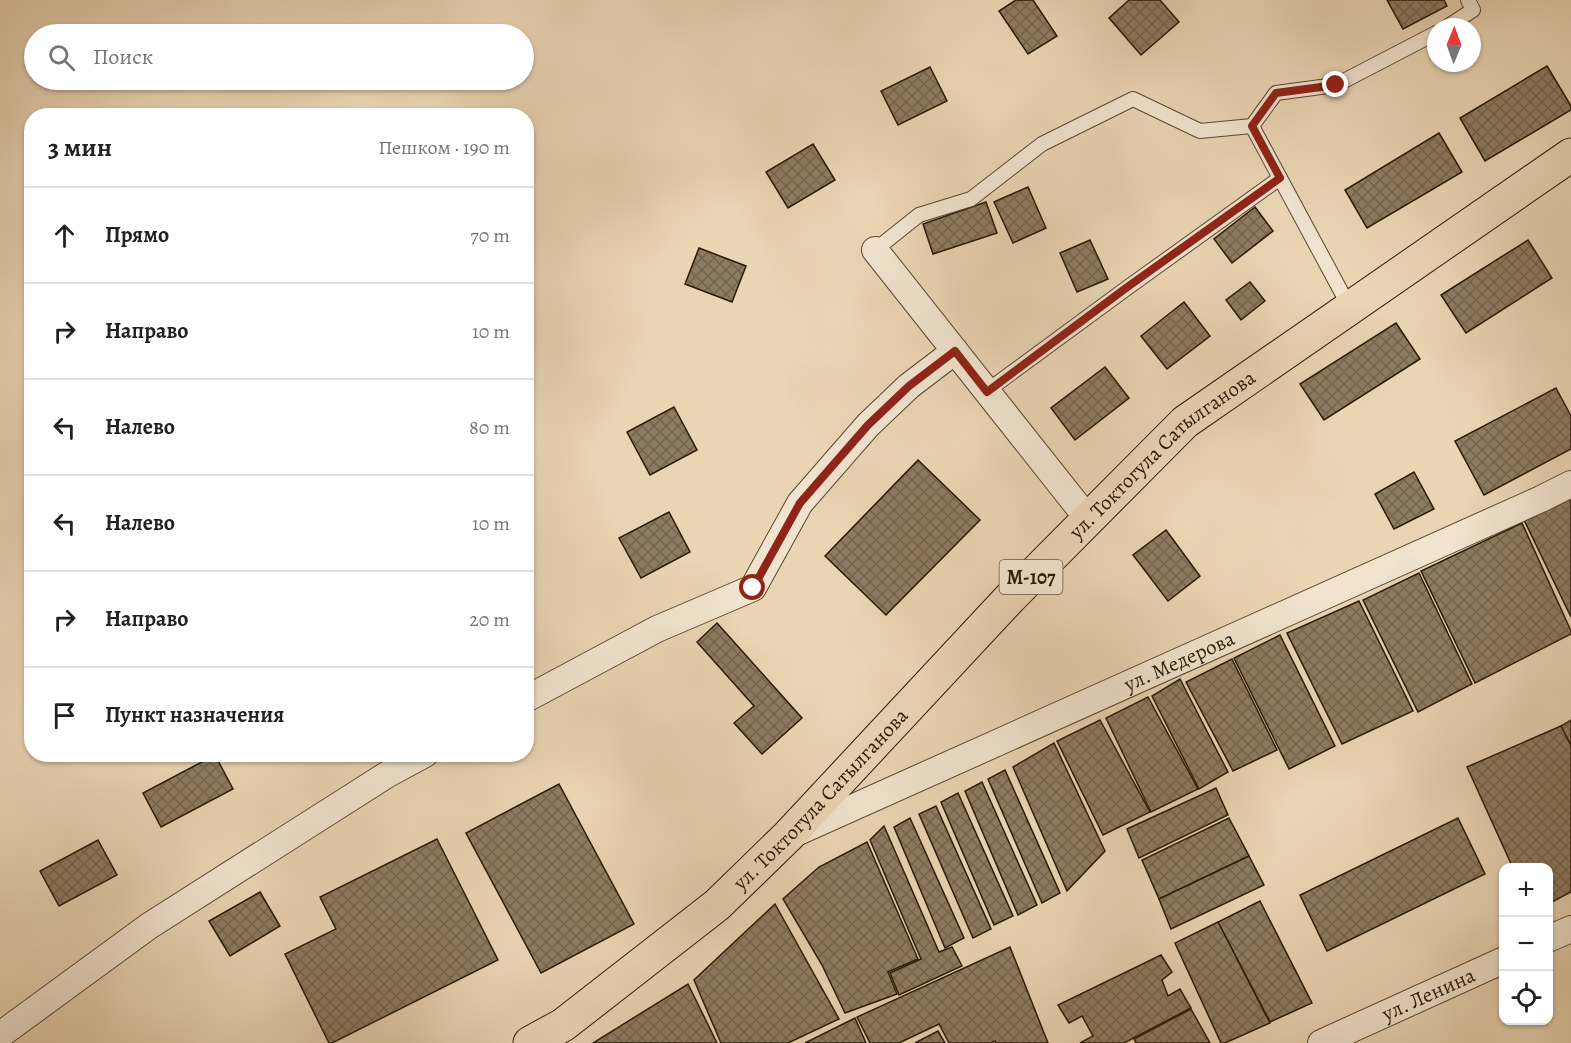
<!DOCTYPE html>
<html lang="ru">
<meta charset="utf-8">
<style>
:root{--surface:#fff;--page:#f6f6f6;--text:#202124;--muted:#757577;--line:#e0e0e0}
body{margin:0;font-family:Alegreya,serif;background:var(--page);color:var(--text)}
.controls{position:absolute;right:18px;bottom:18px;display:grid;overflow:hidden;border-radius:12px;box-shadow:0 2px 4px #0004}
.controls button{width:54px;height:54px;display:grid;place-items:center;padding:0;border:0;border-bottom:2px solid var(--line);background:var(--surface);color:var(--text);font:30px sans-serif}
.compass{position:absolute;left:1427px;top:18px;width:54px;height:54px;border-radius:50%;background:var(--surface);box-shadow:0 2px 4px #0004;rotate:1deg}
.stop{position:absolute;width:18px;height:18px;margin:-14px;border:4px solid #8f2418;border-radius:50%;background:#fff}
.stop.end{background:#8f2418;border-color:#fff;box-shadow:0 2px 6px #0008}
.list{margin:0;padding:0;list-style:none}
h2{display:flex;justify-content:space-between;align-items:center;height:78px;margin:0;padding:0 24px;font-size:26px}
h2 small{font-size:20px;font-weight:400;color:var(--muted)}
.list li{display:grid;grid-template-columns:39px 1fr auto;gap:18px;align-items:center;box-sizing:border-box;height:96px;padding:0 24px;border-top:2px solid var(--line)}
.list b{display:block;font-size:22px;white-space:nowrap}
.list em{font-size:20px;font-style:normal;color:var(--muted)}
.icon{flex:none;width:33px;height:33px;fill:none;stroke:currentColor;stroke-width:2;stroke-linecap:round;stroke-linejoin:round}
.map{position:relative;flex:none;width:1571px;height:1043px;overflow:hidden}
.search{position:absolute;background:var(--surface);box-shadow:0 2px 4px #0004;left:24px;top:24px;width:510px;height:66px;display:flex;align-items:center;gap:15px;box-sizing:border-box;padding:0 21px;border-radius:33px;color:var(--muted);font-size:22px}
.panel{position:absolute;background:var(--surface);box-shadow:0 2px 4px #0004;left:24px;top:108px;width:510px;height:654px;border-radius:24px}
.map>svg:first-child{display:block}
.building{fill:url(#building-cross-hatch);stroke:#291a07;stroke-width:1.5}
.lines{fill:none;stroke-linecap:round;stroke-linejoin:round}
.service-casing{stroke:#594832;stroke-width:16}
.minor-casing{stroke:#594832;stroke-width:28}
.primary-casing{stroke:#291a07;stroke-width:35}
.service{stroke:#f1e3ce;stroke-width:14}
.minor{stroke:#f1e3ce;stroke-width:26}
.primary{stroke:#e9d4b3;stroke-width:33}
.route{stroke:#8f2418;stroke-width:8}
.labels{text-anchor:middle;stroke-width:4.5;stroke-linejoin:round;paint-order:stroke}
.shield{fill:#f1e3ce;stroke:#655643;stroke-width:1.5}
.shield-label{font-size:20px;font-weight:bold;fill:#291a07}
.street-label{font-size:21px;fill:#291a07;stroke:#f1e3ce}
</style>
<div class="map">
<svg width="1571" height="1043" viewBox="0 0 1571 1043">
<defs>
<pattern id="building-cross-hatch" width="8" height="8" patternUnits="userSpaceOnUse" patternTransform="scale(1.5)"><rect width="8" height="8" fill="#8d7b60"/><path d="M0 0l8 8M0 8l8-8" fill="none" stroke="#73644d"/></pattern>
</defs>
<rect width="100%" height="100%" fill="#e9d4b3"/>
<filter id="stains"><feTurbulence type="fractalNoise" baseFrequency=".00333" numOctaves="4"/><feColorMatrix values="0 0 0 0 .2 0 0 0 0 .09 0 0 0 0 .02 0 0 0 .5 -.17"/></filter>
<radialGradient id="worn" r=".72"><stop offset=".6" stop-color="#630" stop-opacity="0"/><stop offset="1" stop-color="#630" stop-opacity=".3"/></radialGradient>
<g class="building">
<polygon points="1016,0 1033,0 1057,36 1028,54 999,11"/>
<polygon points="1129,0 1160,0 1179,22 1141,55 1109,18"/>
<polygon points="1387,0 1444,0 1447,6 1403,29"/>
<polygon points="1547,66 1571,106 1571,110 1485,161 1460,118"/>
<polygon points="930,67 947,101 898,125 881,91"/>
<polygon points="1439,133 1462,172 1367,228 1345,190"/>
<polygon points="813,144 835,180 788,208 766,172"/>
<polygon points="1028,187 1046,228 1013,243 994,202"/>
<polygon points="986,202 997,233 933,254 923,224"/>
<polygon points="1255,207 1273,231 1232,263 1214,239"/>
<polygon points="1090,240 1108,279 1077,292 1060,253"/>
<polygon points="1528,240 1552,278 1466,333 1441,295"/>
<polygon points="699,248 746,266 732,302 685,284"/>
<polygon points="1250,282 1265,301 1241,320 1226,300"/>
<polygon points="1184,302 1210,336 1167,369 1141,336"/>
<polygon points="1396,323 1420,359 1324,420 1300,384"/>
<polygon points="1105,367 1129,398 1075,440 1051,408"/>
<polygon points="1556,388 1571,416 1571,449 1484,495 1455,441"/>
<polygon points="674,407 697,450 650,475 627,432"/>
<polygon points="918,460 980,520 886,615 825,556"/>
<polygon points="1414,472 1434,509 1394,529 1375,494"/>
<polygon points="1571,496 1571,617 1523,518"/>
<polygon points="669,512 690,552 641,578 619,538"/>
<polygon points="1522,523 1571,631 1571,634 1475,683 1421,571"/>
<polygon points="1166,530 1200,576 1168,601 1133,555"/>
<polygon points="1419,573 1472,684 1418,712 1363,600"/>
<polygon points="1359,601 1413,711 1342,744 1287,633"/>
<polygon points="717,623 802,718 762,754 734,723 754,706 697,642"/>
<polygon points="1280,635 1335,746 1289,769 1234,658"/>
<polygon points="1232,659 1277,750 1233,771 1186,682"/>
<polygon points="1180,679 1228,772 1199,789 1152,696"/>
<polygon points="1148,697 1198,789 1151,812 1106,718"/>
<polygon points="1100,720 1150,812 1103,835 1057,741"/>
<polygon points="1571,720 1571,746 1561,726"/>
<polygon points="1561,726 1571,746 1571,892 1548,904 1548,868 1513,868 1467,767"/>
<polygon points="1054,743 1105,851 1067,891 1013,767"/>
<polygon points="215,755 233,789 161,827 143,793"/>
<polygon points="1005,770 1060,893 1042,903 988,779"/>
<polygon points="982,782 1037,905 1018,915 965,791"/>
<polygon points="559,784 634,924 541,973 466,833"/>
<polygon points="1216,788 1228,815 1139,858 1127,829"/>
<polygon points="958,793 1013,916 994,925 941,802"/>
<polygon points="936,806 991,929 973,938 919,814"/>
<polygon points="910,818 964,938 945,948 894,827"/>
<polygon points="1229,818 1249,856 1159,899 1142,860"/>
<polygon points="1458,818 1485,874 1327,951 1300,895"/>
<polygon points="884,826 939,952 952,947 962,966 899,995 890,973 921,959 870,840"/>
<polygon points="437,839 498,960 332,1043 329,1043 285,954 336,929 320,897"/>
<polygon points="98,840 117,875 59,906 40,871"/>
<polygon points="867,842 918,959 888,972 897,994 845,1013 822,965 783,899 819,867"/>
<polygon points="1249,856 1264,885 1171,929 1159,899"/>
<polygon points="260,892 280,926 230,956 209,921"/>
<polygon points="1260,901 1312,1003 1270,1022 1218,922"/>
<polygon points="775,904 839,1019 788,1043 721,1043 694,980"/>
<polygon points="1218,922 1270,1023 1225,1043 1221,1043 1175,943"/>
<polygon points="1010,947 1048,1043 996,1043 995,1041 991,1043 949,1043 939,1024 899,1043 870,1043 857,1017"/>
<polygon points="1161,955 1172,972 1162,980 1168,996 1180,989 1191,1008 1124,1043 1080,1043 1093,1036 1082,1016 1069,1023 1058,1005"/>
<polygon points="688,984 717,1043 593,1043"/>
<polygon points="1191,1009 1210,1043 1136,1043 1134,1039"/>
<polygon points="855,1018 866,1043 805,1043"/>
<polygon points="938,1031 945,1043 915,1043"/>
</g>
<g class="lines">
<defs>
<g id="service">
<polyline points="1447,27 1473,10 1468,0"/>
<polyline points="875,250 919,215 971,199 1042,144 1133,99 1200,131 1252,126"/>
<polyline points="1350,308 1252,126 1276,93 1336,85 1436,33"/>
<polyline points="987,391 1127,288 1280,178"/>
</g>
<g id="minor">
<polyline points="875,250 1088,519"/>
<polyline points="526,699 657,629 753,588 800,503 868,425 909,386 955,351"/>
<path id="s1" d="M 796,833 L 1541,499 L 1571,484"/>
<polyline points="1548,939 1571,929"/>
<polyline points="0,1035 149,926 388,774 425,754"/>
<path id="s2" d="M 1321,1043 L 1504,960"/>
</g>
<g id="primary">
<path id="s3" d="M 530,1043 L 563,1025 L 717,905 L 788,836 L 1010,598 L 1185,422 L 1571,155"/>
</g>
</defs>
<use href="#service" class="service-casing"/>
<use href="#minor" class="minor-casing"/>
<use href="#primary" class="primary-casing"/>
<use href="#service" class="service"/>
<use href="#minor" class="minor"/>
<use href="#primary" class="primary"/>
</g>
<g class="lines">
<polyline class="route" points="753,588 800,503 868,425 909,386 955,351 987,392 1126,288 1280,178 1252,126 1276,93 1336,85"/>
</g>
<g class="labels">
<rect class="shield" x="999.5" y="560" width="63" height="34" rx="4.5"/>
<g class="shield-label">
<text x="1031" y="584">М-107</text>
</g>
<g class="street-label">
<text dy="7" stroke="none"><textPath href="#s3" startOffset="867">ул. Токтогула Сатылганова</textPath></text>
<text dy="7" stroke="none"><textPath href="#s1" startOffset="420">ул. Медерова</textPath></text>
<text dy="7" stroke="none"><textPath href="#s3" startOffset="381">ул. Токтогула Сатылганова</textPath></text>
<text dy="7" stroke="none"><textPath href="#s2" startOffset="118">ул. Ленина</textPath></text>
</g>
</g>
<rect width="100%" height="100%" filter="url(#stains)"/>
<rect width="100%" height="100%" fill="url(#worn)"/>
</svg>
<div class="controls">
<button>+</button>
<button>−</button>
<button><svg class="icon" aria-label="locate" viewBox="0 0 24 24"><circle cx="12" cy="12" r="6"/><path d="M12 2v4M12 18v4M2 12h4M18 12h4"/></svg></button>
</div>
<svg class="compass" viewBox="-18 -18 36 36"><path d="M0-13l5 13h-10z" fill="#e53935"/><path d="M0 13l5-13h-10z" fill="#757577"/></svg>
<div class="stop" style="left:753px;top:588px"></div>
<div class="stop end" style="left:1336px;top:85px"></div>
<div class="search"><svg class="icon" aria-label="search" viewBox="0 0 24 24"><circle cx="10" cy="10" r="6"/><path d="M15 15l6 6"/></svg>Поиск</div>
<section class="panel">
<h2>3 мин<small>Пешком · 190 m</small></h2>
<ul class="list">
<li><svg class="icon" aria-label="ahead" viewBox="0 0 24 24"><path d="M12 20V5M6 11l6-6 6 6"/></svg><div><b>Прямо</b></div><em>70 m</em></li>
<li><svg class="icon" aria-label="right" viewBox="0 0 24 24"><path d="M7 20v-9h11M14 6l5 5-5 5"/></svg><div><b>Направо</b></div><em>10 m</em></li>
<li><svg class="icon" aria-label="left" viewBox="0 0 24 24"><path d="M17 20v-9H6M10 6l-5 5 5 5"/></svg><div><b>Налево</b></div><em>80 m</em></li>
<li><svg class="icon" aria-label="left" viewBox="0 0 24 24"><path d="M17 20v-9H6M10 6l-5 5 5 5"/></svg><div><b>Налево</b></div><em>10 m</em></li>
<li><svg class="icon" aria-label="right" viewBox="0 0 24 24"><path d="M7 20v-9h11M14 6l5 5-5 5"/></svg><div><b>Направо</b></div><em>20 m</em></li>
<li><svg class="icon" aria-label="arrive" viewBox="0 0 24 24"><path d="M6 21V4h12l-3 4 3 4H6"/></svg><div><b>Пункт назначения</b></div></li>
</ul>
</section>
</div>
